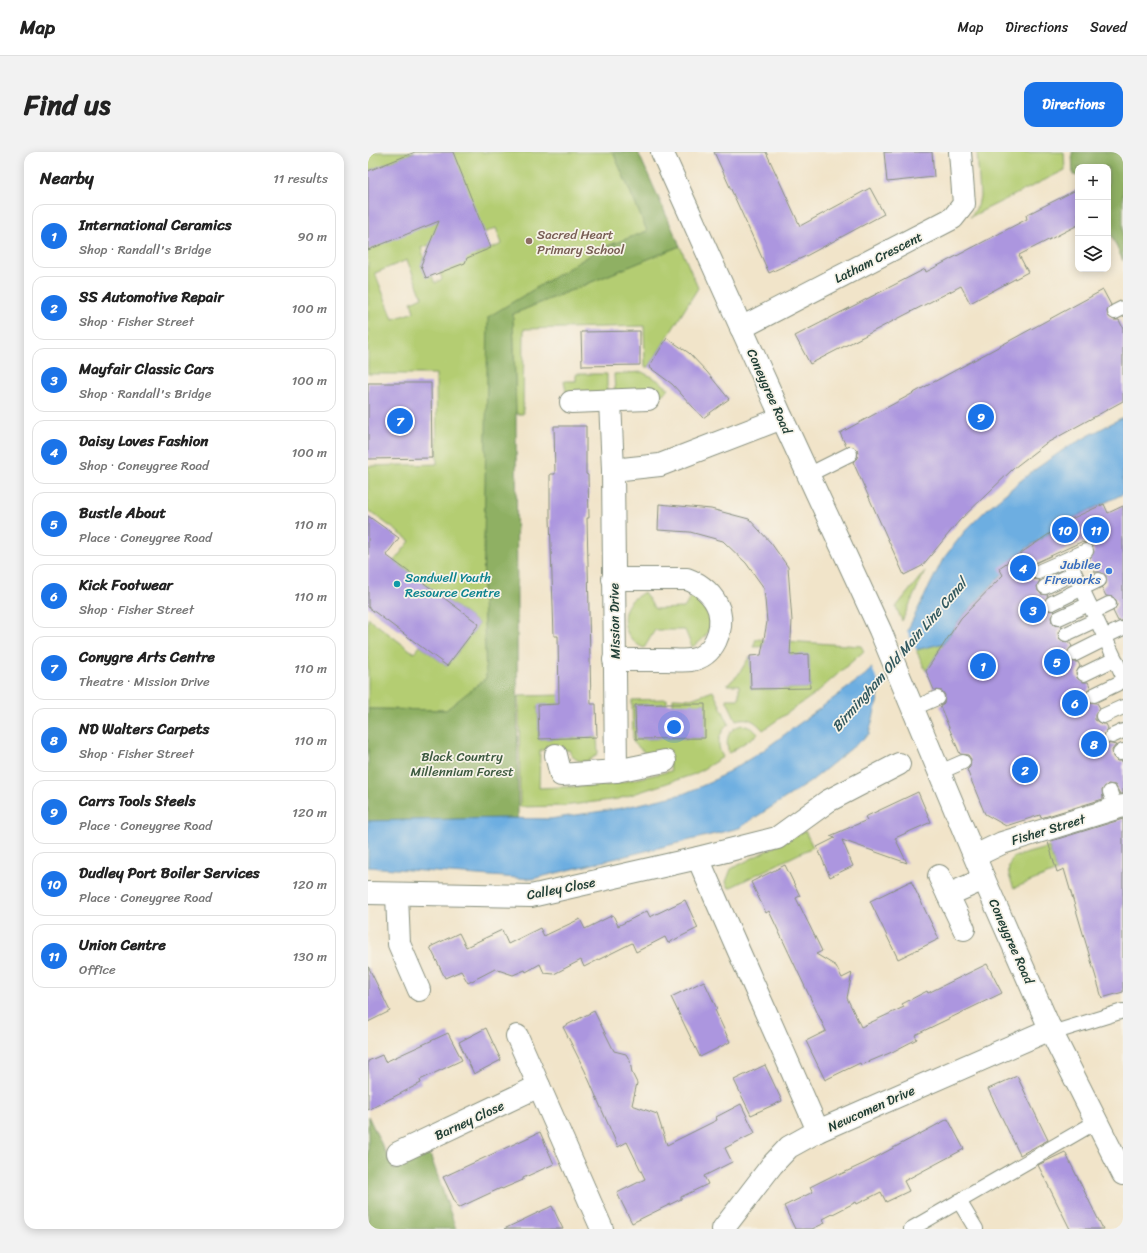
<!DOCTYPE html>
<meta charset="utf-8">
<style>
:root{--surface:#fff;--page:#f2f2f2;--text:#222;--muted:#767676;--line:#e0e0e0;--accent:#1a73e8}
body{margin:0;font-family:Sriracha,sans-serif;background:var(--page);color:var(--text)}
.controls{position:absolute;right:12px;top:12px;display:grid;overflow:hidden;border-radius:8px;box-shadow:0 2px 10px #0003}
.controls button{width:36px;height:36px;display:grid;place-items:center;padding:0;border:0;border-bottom:1px solid var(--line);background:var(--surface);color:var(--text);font:20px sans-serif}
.you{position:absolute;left:306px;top:575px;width:14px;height:14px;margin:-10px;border:3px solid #fff;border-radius:50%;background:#1a73e8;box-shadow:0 0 0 6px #1a73e833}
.badge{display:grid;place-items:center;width:26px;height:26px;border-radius:50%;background:var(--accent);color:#fff;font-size:13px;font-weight:700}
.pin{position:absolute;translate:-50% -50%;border:2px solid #fff;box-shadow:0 1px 4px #0006}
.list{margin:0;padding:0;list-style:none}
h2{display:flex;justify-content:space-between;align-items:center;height:52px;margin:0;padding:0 16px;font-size:17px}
h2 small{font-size:13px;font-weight:400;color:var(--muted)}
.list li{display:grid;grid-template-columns:26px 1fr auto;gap:12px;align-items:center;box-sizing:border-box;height:64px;margin:0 8px 8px;padding:0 8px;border:1px solid var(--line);border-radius:12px}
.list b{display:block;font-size:15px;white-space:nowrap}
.list p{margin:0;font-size:13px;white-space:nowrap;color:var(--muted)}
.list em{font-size:13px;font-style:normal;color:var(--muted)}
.icon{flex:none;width:22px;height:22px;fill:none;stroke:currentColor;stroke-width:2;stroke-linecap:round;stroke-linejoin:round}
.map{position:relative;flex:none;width:755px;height:1077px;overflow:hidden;border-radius:12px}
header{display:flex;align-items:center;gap:24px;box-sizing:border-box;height:56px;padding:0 20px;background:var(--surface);border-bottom:1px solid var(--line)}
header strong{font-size:19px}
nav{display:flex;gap:22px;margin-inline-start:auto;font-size:14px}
.intro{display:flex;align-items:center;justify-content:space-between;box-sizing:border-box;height:96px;padding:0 24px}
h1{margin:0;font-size:28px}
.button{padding:10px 18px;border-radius:12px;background:var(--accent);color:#fff;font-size:14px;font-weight:700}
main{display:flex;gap:24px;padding:0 24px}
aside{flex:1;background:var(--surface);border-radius:12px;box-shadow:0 2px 10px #0003}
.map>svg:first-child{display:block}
.green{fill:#b4cd72;stroke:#6a8553;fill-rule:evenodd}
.forest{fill:#8fb064;stroke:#57764c}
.water{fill:#6daee1;stroke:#46768a}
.pier{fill:#f1e4c9}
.building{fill:#ac96df}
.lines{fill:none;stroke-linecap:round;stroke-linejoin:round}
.lane-casing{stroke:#88907e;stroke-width:16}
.street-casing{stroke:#88907e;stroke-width:24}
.lane{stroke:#fff;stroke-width:14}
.street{stroke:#fff;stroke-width:22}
.education-dot{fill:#8d6e63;stroke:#f7f3e8;stroke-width:1.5}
.shop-dot{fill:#3f7fe0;stroke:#f7f3e8;stroke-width:1.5}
.culture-dot{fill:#0f9aa8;stroke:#f7f3e8;stroke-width:1.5}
.labels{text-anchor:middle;stroke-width:3.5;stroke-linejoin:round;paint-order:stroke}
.education-label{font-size:13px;fill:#785e54;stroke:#f7f3e8;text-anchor:start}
.street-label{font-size:13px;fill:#1f3d34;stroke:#f7f3e8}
.shop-label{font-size:13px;fill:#366cbe;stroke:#f7f3e8;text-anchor:end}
.culture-label{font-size:13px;fill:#0d838f;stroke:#f7f3e8;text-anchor:start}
.park-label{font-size:13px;fill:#3d5a40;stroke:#f7f3e8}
.water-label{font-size:14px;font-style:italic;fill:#32595f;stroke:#f7f3e8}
</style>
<header>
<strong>Map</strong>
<nav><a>Map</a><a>Directions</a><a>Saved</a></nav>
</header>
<div class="intro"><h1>Find us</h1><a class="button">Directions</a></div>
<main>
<aside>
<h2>Nearby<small>11 results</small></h2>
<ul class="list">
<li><span class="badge">1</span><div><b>International Ceramics</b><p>Shop · Randall's Bridge</p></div><em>90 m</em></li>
<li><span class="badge">2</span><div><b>SS Automotive Repair</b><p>Shop · Fisher Street</p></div><em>100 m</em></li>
<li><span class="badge">3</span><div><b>Mayfair Classic Cars</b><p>Shop · Randall's Bridge</p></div><em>100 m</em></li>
<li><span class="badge">4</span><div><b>Daisy Loves Fashion</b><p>Shop · Coneygree Road</p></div><em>100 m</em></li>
<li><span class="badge">5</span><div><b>Bustle About</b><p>Place · Coneygree Road</p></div><em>110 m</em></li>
<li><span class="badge">6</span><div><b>Kick Footwear</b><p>Shop · Fisher Street</p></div><em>110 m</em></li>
<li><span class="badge">7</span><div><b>Conygre Arts Centre</b><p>Theatre · Mission Drive</p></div><em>110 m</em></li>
<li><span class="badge">8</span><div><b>ND Walters Carpets</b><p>Shop · Fisher Street</p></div><em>110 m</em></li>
<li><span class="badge">9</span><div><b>Carrs Tools Steels</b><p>Place · Coneygree Road</p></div><em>120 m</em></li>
<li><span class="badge">10</span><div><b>Dudley Port Boiler Services</b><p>Place · Coneygree Road</p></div><em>120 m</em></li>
<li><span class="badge">11</span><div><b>Union Centre</b><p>Office</p></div><em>130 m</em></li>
</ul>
</aside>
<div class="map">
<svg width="755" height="1077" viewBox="0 0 755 1077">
<rect width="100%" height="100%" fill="#f7f3e8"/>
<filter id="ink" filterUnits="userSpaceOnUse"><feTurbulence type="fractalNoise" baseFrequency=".025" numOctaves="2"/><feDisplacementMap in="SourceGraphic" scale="8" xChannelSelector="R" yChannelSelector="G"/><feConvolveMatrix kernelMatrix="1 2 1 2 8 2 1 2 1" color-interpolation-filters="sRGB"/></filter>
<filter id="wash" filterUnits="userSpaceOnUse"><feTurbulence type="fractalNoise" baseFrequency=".012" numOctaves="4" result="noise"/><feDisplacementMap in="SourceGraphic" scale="16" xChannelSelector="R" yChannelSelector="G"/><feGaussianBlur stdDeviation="0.9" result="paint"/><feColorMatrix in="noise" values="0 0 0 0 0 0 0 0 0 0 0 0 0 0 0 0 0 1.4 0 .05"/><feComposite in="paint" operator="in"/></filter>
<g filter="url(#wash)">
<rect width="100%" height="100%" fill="#f1e4c9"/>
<g class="green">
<polygon points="0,0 47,0 0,19"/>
<path d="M 85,0 L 245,0 L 280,79 L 234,96 L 121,165 L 115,446 L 119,526 L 78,558 L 0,557 L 0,466 L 46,501 L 52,494 L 79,514 L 111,472 L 26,409 L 42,389 L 0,358 L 0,314 L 69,312 L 68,222 L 0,222 L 0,98 ZM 128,76 L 134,92 L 108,103 L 101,87 ZM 61,93 L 64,102 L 75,113 L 72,121 L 74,127 L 67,131 L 64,124 L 56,121 L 53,113 L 56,105 L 53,96 ZM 39,108 L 54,145 L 43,150 L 46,160 L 25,167 L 7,121 Z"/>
<polygon points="609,0 696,0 697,18 602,65 610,54 612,44"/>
<polygon points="312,94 330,136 281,215 277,215 276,174 156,177 155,262 148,262 145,162"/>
<polygon points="274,220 291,229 301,237 282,252 247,242 246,222"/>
<polygon points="208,222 239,222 239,243 202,244 198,240 196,229 208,229"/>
<polygon points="557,419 534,469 528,455"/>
<path d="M 276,440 L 287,457 L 316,456 L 325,442 C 348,457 349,481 324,495 L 317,478 L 287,478 L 276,496 C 258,489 249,465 263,449 C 266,446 272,443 276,440 Z"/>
<path d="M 388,487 L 493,494 L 496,499 L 447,542 L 395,578 C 387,569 380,564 368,568 L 358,547 L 371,547 L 371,533 L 359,533 L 370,523 L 382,504 L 383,537 L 408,537 L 415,526 L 416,537 L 442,536 L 441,503 L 415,503 L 414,494 L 385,495 Z"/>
<polygon points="576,491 558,519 548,498"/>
<path d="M 345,539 L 361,572 C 350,581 348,593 355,605 L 327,622 L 250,647 L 195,654 L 152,655 L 151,544 L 195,543 L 196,552 L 170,553 L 171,587 L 196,586 L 203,575 L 203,586 L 229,585 L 230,601 C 220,613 207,612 201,598 L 172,598 L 171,636 L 241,633 L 303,619 L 299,601 L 278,602 L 265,590 L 264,548 L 299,547 L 299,552 L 267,553 L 268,587 L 337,586 L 337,552 L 305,553 L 305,546 L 323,547 Z"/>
<path d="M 374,573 L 384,576 L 390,582 L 361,601 C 357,588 359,577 374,573 Z"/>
<polygon points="437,679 445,695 361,736 358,730 363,717"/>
<path d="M 681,695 L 689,719 L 646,736 C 641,726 637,714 646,705 Z"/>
</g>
<g class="forest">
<polygon points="245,0 270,0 312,94 145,162 148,262 150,666 0,669 0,557 78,558 118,526 115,446 120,165 234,96 279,79"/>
<polygon points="704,0 755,0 755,109 740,76 740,15 710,15 710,24 705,23"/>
<polygon points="0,964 26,1018 62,1002 88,1077 0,1077"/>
</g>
<polygon class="water" points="755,265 755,342 703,367 659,396 593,466 576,491 548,498 513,535 501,582 442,630 371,676 164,727 0,715 0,669 134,666 182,667 254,656 315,642 343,630 393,600 497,523 539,479 575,407 597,379 619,357 662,321 698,296"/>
<polygon class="pier" points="538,477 549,499 514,538 503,514"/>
<g id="blocks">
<g class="building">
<polygon points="47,0 85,0 123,96 99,106 97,111 58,126 53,113 71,69 0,98 0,19"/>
<polygon points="346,0 398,0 432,74 502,36 516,62 438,104 401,121"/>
<polygon points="516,0 564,0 566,25 519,30"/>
<polygon points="710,37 710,73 651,103 660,120 602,151 593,134 442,212 427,184 557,117 558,120 659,67 658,63"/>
<polygon points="735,138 743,153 739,159 740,164 746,168 751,168 755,176 755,249 677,292 646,316 591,369 554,414 536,423 485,310 489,306 490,299 486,295 478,294 472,281"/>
<polygon points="272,179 272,213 214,214 213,180"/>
<polygon points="299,186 321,201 339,220 361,247 335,266 304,232 281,215"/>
<polygon points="0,231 63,231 64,306 0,307"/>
<polygon points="186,274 218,274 218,322 220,323 221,366 219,366 223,552 228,552 229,585 171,587 170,553 191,552 190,484 186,484 182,366 182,322 187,322"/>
<polygon points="291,352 343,357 381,367 403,391 420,415 424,469 422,503 441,502 442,536 383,537 382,504 393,503 399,470 396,436 378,411 355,389 322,380 290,378"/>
<polygon points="736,352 740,361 755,354 755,469 750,469 745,459 749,453 748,448 745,445 738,444 734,436 738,432 738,424 732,420 727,420 721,407 726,400 723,392 713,390 667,411 662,419 665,427 672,428 669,434 670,439 673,442 680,443 676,451 679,458 687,459 683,465 684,470 686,473 694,474 690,481 691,486 693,489 701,490 704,494 699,501 700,506 706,510 710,510 712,514 708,521 709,526 715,530 720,530 721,532 722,535 718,542 719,547 722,550 729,551 732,556 727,563 727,568 734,572 738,572 740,576 736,583 736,588 739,591 748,593 744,598 745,605 749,609 755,609 755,642 752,642 747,633 740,632 734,638 735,647 673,666 672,663 638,674 617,662 599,618 602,615 603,607 600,603 592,602 572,554 576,551 577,543 574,539 566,538 558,519 593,466 635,423 631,416 703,367"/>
<polygon points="0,364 31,386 18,403 111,472 79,514 0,455"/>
<polygon points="299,552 337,552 337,586 268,587 267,553"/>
<polygon points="550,640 563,670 527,686 539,711 474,688 485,714 462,725 449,695 467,686 462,684 499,668 497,665"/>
<polygon points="755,667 755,840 734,846 696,717 689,720 680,690"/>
<polygon points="417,713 432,744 428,746 454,799 448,802 468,814 474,826 484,821 479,846 493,875 536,855 534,852 559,839 560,841 619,812 634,841 547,883 549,887 524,900 493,913 492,911 457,928 438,889 458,879 401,759 398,761 383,730"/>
<polygon points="543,729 571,787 530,807 502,749"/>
<polygon points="317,748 330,776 300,791 297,785 268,800 264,791 216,815 213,808 186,822 176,821 172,812 158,820 157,818 145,823 127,817 100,831 93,819 77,826 62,795 91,781 98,795 134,778 140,792 172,776 176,784 212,767 217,777 245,763 250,774 279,759 282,765"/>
<polygon points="0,814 22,859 0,870"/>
<polygon points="336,829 349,857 347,858 362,890 332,905 303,845"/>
<polygon points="226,859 246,899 258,902 262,909 264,921 269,931 264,953 289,962 299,993 349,968 348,965 373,952 387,981 357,996 364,1010 336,1024 340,1032 313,1045 313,1047 264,1071 249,1041 277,1027 259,990 250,995 217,919 195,875"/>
<polygon points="118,876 133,908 106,922 91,890"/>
<polygon points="80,881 94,908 52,928 53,931 0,958 0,909 14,903 17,910"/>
<polygon points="397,913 414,949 383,963 366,928"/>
<polygon points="649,924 680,988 652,1003 620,937"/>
<polygon points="580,967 596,997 536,1029 541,1039 518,1050 513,1040 489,1052 488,1050 455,1067 457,1071 444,1077 427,1077 416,1054 445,1040 442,1035 470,1021 471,1023 497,1011"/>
<polygon points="172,980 186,1012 155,1026 155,1028 134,1037 133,1036 90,1056 75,1025"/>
<polygon points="697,1000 735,1077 702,1077 670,1013"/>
<polygon points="184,1054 195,1077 136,1077"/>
</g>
</g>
</g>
<g filter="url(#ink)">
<use href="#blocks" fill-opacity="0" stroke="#88907e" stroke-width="1"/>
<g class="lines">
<defs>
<g id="lane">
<polyline points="747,160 755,156"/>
<polyline points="440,323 482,302"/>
<polyline points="700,407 755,524"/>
<polyline points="670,420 718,399"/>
<polyline points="677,435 706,421"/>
<polyline points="684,451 731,428"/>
<polyline points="725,460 741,452"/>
<polyline points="691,466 721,452"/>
<polyline points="698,482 728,468"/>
<polyline points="736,485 753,477"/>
<polyline points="707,502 737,487"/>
<polyline points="716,522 747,507"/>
<polyline points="726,543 755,529"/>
<polyline points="546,556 569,546"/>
<polyline points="735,564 755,555"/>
<polyline points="744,584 755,579"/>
<polyline points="752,601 755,599"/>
<polyline points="572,620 595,610"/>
<polyline points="742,640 748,657"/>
<polyline points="684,881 755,859"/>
<polyline points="591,1049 608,1077"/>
<polyline points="543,1077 728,970"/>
</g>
<g id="street">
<polyline points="294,0 414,266 512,478 616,727 684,881 755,1022"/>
<polyline points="373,176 585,66 596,52 592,0"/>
<polyline points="242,249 245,318 248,619"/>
<polyline points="203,250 280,247"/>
<polyline points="245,318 292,313 414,266"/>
<path d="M 245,427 L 319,427 C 333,432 346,443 351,458 C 356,478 346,504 323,508 C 315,509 306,508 298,508 C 281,508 264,508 246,508"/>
<polyline points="188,603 193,623 248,619 297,609"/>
<polyline points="607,704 634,691 755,654"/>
<path d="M 330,706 C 369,797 411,888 450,979"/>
<polyline points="571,724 596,777"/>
<polyline points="0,741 163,744 330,706 409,686 460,649 531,612"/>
<polyline points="29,743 31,792 51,838"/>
<polyline points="580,743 616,727"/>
<polyline points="149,884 234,1077"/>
<polyline points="30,1001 171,934"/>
<polyline points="355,1077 404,1013 421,995 450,979 683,877"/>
</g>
</defs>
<use href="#lane" class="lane-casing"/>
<use href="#street" class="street-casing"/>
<use href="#lane" class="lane"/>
<use href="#street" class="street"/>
</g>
</g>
<circle class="education-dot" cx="161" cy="89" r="4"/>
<circle class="shop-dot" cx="741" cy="419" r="4"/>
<circle class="culture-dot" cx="29" cy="432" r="4"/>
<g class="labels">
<g class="education-label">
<text x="169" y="87">Sacred Heart<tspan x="169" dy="15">Primary School</tspan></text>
</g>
<g class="street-label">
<text transform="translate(510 105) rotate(-27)" y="5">Latham Crescent</text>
<text transform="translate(402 239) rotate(66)" y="5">Coneygree Road</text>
<text transform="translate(246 469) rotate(-91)" y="5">Mission Drive</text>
<text transform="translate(680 677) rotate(-17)" y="5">Fisher Street</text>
<text transform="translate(193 736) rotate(-11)" y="5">Calley Close</text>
<text transform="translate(644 789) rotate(66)" y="5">Coneygree Road</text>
<text transform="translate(503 956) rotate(-24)" y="5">Newcomen Drive</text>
<text transform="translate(101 968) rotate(-25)" y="5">Barney Close</text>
</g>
<g class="shop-label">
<text x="733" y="417">Jubilee<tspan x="733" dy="15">Fireworks</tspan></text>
</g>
<g class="culture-label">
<text x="37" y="430">Sandwell Youth<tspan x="37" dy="15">Resource Centre</tspan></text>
</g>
<g class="park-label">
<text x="94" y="609">Black Country<tspan x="94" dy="15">Millennium Forest</tspan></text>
</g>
<g class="water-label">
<text transform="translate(531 503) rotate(-49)" y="5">Birmingham Old Main Line Canal</text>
</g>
</g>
</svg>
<div class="controls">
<button>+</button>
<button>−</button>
<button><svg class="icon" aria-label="layers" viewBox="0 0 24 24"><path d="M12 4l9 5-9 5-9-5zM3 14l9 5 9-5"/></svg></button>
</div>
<div class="you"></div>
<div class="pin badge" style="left:615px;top:514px">1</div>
<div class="pin badge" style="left:657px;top:618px">2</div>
<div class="pin badge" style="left:665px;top:458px">3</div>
<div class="pin badge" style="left:655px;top:416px">4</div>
<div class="pin badge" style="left:689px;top:510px">5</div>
<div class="pin badge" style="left:707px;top:551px">6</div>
<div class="pin badge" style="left:32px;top:269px">7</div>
<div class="pin badge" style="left:726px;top:592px">8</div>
<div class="pin badge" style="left:613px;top:265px">9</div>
<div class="pin badge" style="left:697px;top:378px">10</div>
<div class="pin badge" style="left:728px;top:378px">11</div>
</div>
</main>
